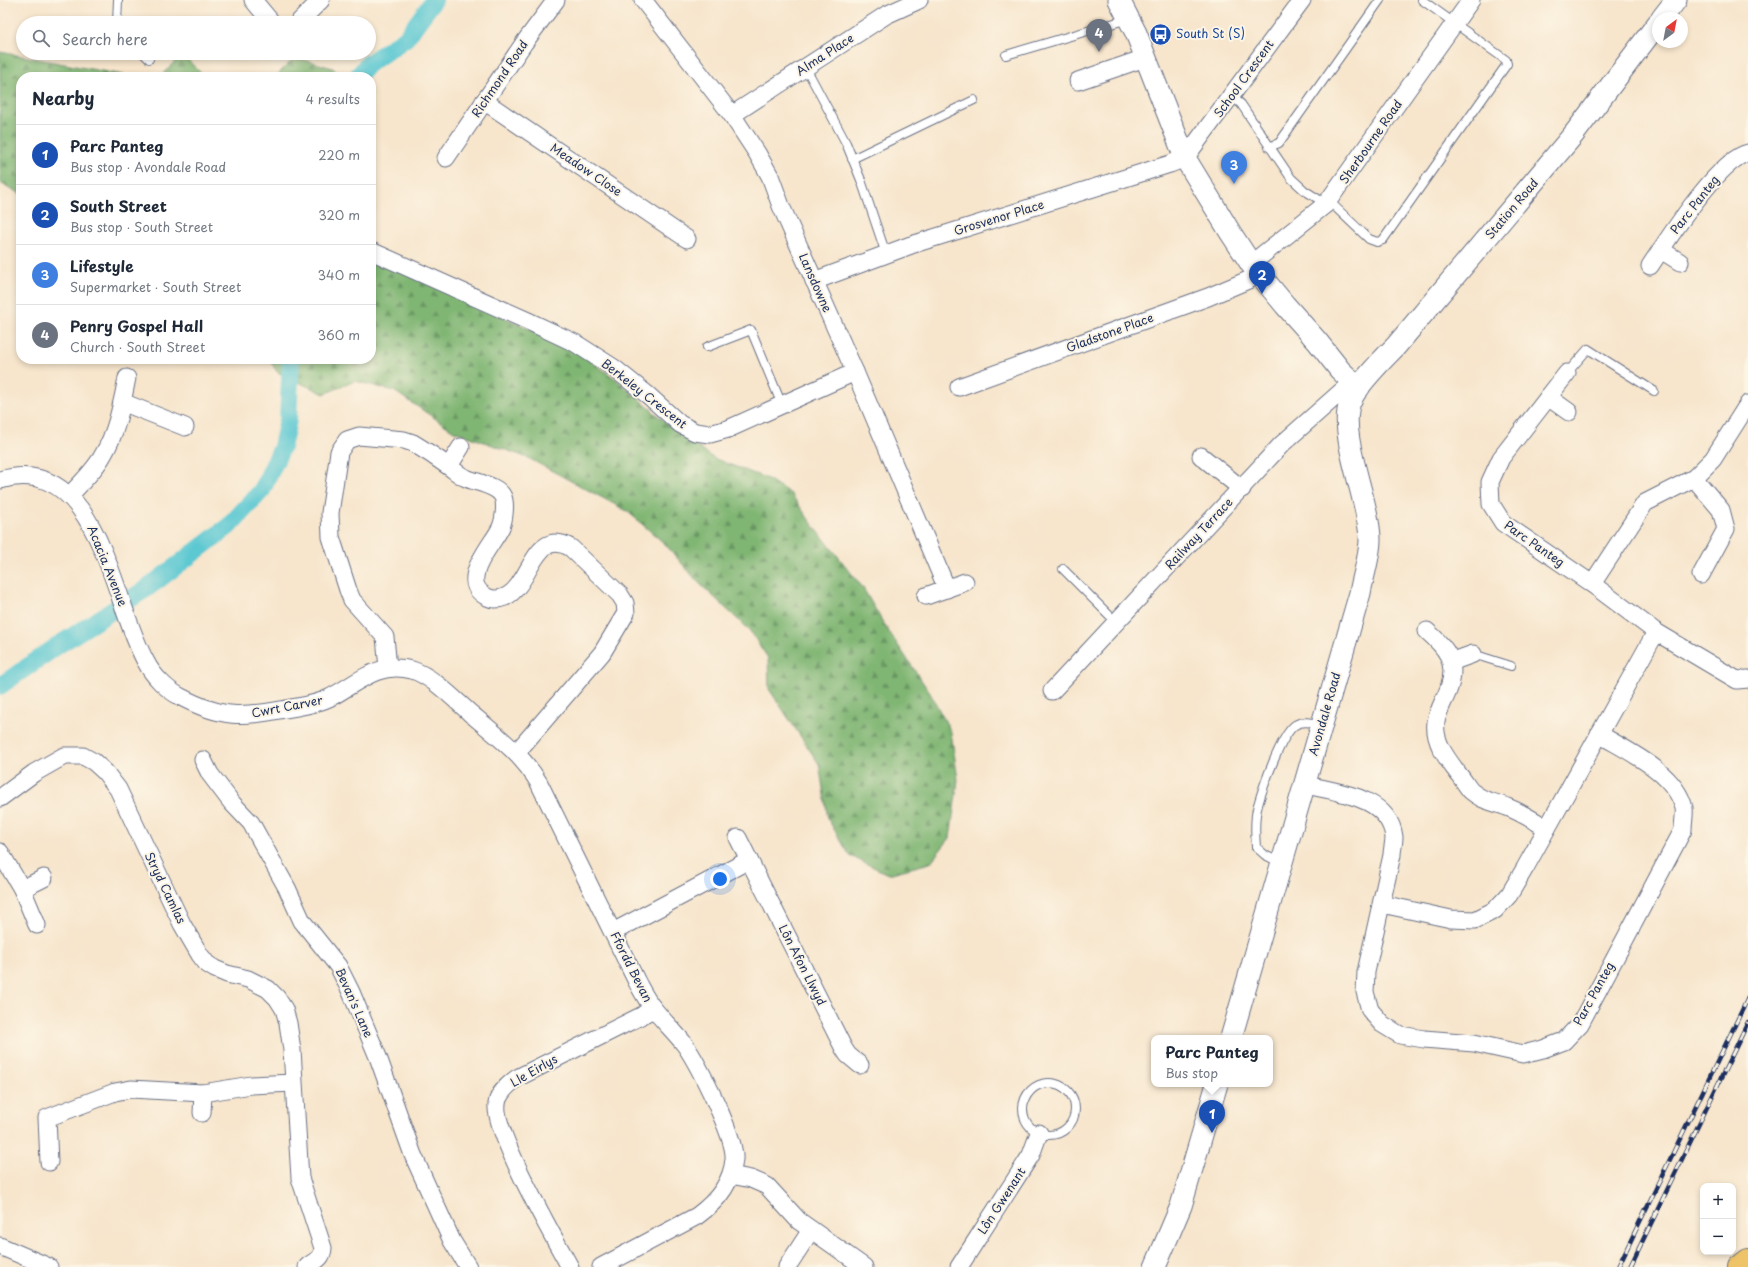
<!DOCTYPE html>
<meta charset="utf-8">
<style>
:root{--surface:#fff;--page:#f6f6f7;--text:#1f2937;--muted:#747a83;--line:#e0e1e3;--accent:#c8321e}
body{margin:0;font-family:"Playpen Sans",sans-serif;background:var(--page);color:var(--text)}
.controls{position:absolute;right:12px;bottom:12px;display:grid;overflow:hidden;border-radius:8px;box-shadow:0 2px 6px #0003}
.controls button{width:36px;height:36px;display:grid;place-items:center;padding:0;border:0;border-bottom:1px solid var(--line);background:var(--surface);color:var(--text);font:20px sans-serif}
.compass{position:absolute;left:1652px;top:12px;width:36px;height:36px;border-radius:50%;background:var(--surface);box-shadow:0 2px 6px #0003;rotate:32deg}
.you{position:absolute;left:720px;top:879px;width:14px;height:14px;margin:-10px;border:3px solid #fff;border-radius:50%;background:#1a73e8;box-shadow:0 0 0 6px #1a73e833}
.badge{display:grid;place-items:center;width:26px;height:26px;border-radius:50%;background:var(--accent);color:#fff;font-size:13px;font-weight:700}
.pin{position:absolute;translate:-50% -33px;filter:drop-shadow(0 1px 2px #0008)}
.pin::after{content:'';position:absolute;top:21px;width:14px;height:12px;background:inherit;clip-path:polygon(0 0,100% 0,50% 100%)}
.popup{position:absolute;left:1151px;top:1035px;width:122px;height:52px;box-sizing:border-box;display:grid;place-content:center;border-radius:8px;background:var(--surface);filter:drop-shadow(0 1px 3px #0005);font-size:13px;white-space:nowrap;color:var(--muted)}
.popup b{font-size:15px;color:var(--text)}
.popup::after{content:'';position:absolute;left:50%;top:100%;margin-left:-8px;border:8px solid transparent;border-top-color:var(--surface)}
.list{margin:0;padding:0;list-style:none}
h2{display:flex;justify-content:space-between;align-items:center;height:52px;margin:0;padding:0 16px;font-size:17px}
h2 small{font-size:13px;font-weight:400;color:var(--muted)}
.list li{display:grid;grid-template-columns:26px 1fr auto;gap:12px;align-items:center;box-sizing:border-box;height:60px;padding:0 16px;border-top:1px solid var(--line)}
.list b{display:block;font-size:15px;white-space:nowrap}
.list p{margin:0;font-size:13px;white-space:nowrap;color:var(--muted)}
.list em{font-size:13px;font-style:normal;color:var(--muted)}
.icon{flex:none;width:22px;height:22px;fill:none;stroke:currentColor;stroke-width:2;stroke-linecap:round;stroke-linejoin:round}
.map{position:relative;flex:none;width:1748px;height:1267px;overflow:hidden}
.search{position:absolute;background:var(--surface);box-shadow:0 2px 6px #0003;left:16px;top:16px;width:360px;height:44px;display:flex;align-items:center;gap:10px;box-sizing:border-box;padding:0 14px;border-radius:22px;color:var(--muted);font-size:15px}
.panel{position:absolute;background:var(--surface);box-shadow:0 2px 6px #0003;left:16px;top:72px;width:360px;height:292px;border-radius:16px}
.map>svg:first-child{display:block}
.forest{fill:url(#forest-firs);stroke:#4e7268}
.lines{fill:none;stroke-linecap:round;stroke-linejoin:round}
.canal{stroke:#5bc8d2;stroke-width:18}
.service-casing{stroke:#686f84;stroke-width:10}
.minor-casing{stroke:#686f84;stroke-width:19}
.tertiary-casing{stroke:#686f84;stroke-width:23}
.primary-casing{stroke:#686f84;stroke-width:24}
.service{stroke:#fff;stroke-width:8}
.minor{stroke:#fff;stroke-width:17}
.tertiary{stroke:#fff;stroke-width:21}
.primary{stroke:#efc469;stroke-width:22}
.rail-casing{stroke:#1b2f5e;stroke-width:4.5}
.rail{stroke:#fcf5e5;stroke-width:3;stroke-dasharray:9;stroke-linecap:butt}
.labels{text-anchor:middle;stroke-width:4;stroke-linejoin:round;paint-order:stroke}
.transit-label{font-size:12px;fill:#164399;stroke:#fcf5e5;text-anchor:start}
.street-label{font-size:12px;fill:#1b2f5e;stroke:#fcf5e5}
</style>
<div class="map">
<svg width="1748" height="1267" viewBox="0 0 1748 1267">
<defs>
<pattern id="forest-firs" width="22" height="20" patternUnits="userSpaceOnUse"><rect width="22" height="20" fill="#80b673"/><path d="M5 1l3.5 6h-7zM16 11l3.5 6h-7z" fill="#689462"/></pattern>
</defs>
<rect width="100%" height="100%" fill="#fcf5e5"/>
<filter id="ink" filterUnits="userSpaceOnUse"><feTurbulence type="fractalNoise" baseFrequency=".025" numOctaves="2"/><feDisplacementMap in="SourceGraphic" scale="8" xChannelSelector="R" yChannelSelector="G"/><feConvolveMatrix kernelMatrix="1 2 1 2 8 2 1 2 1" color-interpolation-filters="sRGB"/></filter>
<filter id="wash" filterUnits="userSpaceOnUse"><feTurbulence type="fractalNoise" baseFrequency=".012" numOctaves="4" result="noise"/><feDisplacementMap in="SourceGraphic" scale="16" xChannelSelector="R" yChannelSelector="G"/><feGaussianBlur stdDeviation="0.9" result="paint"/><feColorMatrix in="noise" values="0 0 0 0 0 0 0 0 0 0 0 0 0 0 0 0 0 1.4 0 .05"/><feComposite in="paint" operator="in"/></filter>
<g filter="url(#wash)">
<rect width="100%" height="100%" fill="#f7e5cc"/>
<g class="forest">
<polygon points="0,52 134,77 21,77 21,194 0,183"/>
<polygon points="182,54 205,77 160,77"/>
<polygon points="295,57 333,68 342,77 275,77"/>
<polygon points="371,258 571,347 616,379 677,432 713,458 768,479 791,494 810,521 863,588 885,626 930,693 951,732 958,780 950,838 930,863 888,874 850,856 828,819 819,764 769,689 768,658 750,631 697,581 665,544 627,511 528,458 454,431 394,391 355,381 324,394 277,372 269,359 371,359"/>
</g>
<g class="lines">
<g class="canal">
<polyline points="357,77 368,64 406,38 434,0"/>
<polyline points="0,686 60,644 146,589 229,526 262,490 282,447 288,420 291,359"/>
</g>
</g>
</g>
<g filter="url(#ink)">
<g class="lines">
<defs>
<g id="service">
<polyline points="117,23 118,0"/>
<polyline points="143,53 149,59"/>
<polyline points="1006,55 1128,19"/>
<polyline points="806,68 846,143 861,180 886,254"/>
<polyline points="1231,96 1241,104 1291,178 1304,190 1326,204"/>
<polyline points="1269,147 1279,143 1380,0"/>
<polyline points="852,159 974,100"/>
<polyline points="1329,201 1369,239 1377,242 1383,240 1507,64 1506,60 1422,0"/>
<polyline points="707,347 751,330 782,405"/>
<polyline points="1567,373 1588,349 1654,391"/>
<polyline points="1063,569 1116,622"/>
<polyline points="1473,654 1511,666"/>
<path d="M 1281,863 L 1265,855 L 1256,847 C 1255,834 1254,818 1258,805 C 1263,787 1281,735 1295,725 C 1303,720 1313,723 1322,725"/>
<circle cx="1049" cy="1109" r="26"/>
</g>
<g id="minor">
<polyline points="253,0 272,23"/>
<polyline points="643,0 732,115 757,153 770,176 781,206 855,372 947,589"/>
<polyline points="298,23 321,0"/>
<polyline points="1078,81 1145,58"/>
<polyline points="484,101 687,239"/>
<polyline points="732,115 886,15 919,0"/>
<polyline points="446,158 524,43 556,0"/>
<polyline points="1661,250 1680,262"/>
<polyline points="371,251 528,321 575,343 614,368 649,396 680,424 695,432 710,434 728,429 855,372"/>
<polyline points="1251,264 1326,204 1471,0"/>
<path d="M 1650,266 C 1668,239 1719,159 1748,153"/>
<polyline points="814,281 911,245 1170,164 1185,158 1302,0"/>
<polyline points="1567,373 1501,458 1490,482 1491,504 1503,523 1592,584 1656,632 1737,680 1748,679"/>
<polyline points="959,387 1208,297 1260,275"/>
<polyline points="1548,397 1569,412"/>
<polyline points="122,402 185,427"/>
<polyline points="1201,456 1242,489"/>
<polyline points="449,466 461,447"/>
<polyline points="1694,478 1721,510 1726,529 1701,575"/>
<path d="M 0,480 C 99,452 112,603 146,662 C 153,676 167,690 181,697 C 223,719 242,717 286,709 C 301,706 315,705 329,698 C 357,684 376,661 412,670 C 432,676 454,699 470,713 C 495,734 522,754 539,783 L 637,982 C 642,991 647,1001 653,1008 C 663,1021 675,1032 685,1045 C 698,1064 736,1138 734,1159 C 732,1184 716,1202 697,1216 L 601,1267"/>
<path d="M 69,496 C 81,483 95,470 103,455 C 117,432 122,403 127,378"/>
<polyline points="1592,584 1645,503 1694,478 1713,459 1748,404"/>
<polyline points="926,596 965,582"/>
<path d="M 1427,631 C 1446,648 1458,661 1449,688 C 1445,700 1438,709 1436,722 C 1433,743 1449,761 1460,776 C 1464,781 1467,787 1471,791 C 1484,802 1492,801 1507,807 C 1521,812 1534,821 1547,828"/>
<polyline points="1451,662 1473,654"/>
<path d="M 388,668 L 385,637 L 352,600 L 348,590 L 331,537 L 330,513 L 339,452 L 347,440 L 359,436 L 404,440 L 413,443 C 425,450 437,458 448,466 C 454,470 459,475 466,478 C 477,483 498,485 503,497 C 506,504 504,520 501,527 C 493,545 456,581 487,597 C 493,600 500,599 505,597 C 532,585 533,526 571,548 L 620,595 L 625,603 L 626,613 L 602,653 L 516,753"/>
<polyline points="1052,691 1282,444 1352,382"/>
<polyline points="203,760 210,774 232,803 251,823 287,888 302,921 338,966 351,992 378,1057 413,1155 452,1241 468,1267"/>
<path d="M 1306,785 C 1336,792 1389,796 1394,837 C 1394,843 1392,850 1392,855 L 1366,972 L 1365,992 L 1370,1010 L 1382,1024 L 1400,1035 L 1424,1039 L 1474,1043 L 1523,1054 L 1543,1049 L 1564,1041 L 1580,1024 L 1683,830 C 1683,823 1685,814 1684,808 C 1675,772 1629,752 1599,734"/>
<path d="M 0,798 L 34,773 L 64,756 L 83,756 L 94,762 L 105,772 L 118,789 L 182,924 L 200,955 L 207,964 L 215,969 L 227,974 L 248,979 L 268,989 L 277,998 L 284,1009 L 288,1023 L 292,1050 L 300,1178 L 323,1248 C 322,1261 313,1261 307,1267"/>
<polyline points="738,838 844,1049 848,1055 860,1065"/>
<polyline points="0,852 22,889 37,925"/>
<polyline points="22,889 44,878"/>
<polyline points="1382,904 1451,919 1475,920 1495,910 1509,895 1525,868 1656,632"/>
<polyline points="613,932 749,860"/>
<polyline points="202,1113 203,1093"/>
<polyline points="49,1162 47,1118 115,1092 131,1089 203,1093 251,1085 293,1083"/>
<polyline points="731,1175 751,1179 767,1186 799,1221 864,1267"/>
<polyline points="0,1246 49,1267"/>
<path d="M 570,1267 C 554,1238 493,1131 497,1104 C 498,1093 509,1084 517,1078 L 643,1015 L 652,1008"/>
<polyline points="787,1267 811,1230"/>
<polyline points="959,1267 1031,1155 1039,1133"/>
</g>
<g id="tertiary">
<polyline points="1119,0 1136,33 1185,158 1230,232 1251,264 1285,305 1317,341 1340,370 1359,388"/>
<polyline points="1662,18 1676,0"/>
<path d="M 1231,1038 L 1360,593 C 1363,576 1370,556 1370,539 C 1369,500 1338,436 1350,402 C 1356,387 1384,358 1396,346 L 1574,134 L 1658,23"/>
<polyline points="1155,1267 1181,1206 1217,1084"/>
</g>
<polyline id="primary" points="1739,1267 1748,1260"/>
</defs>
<use href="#service" class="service-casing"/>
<use href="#minor" class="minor-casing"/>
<use href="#tertiary" class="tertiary-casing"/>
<use href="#primary" class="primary-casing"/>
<use href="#service" class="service"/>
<use href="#minor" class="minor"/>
<use href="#tertiary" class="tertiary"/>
<use href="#primary" class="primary"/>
<defs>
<g id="rail">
<polyline points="1618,1267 1748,998"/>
<polyline points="1630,1267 1748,1022"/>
</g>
</defs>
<use href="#rail" class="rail-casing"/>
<use href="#rail" class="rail"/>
</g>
</g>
<defs>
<symbol id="bus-disc" viewBox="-11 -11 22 22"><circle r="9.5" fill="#1a4fb4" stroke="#fcf5e5"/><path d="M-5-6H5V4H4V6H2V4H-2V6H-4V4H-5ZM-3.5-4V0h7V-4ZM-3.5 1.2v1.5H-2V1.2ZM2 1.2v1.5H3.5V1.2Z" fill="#fff"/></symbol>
</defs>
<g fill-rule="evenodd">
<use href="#bus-disc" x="1148" y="22" width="25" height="25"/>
</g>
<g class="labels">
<g class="transit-label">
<text x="1176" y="38">South St (S)</text>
</g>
<g class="street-label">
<text transform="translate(825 55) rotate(-33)" y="4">Alma Place</text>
<text transform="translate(500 79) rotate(-56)" y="4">Richmond Road</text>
<text transform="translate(1244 79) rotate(-54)" y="4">School Crescent</text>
<text transform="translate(1371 142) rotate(-55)" y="4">Sherbourne Road</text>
<text transform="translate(586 170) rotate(34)" y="4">Meadow Close</text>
<text transform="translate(1695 205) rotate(-52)" y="4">Parc Panteg</text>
<text transform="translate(1512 209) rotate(-50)" y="4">Station Road</text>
<text transform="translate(999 218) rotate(-17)" y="4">Grosvenor Place</text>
<text transform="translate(815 283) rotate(66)" y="4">Lansdowne</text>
<text transform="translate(1110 333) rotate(-20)" y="4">Gladstone Place</text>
<text transform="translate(644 394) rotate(38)" y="4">Berkeley Crescent</text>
<text transform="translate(1199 534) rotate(-47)" y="4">Railway Terrace</text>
<text transform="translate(1534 544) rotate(35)" y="4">Parc Panteg</text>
<text transform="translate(107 566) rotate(68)" y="4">Acacia Avenue</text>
<text transform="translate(287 707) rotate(-11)" y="4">Cwrt Carver</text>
<text transform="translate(1325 714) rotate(-74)" y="4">Avondale Road</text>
<text transform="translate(165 888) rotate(64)" y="4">Stryd Camlas</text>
<text transform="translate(802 965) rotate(63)" y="4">Lôn Afon Llwyd</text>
<text transform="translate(631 967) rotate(63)" y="4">Ffordd Bevan</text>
<text transform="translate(1594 994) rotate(-61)" y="4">Parc Panteg</text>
<text transform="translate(354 1003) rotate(66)" y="4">Bevan's Lane</text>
<text transform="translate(534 1071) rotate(-30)" y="4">Lle Eirlys</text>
<text transform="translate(1002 1201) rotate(-57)" y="4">Lôn Gwenant</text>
</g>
</g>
</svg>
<div class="controls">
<button>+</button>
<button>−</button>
</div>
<svg class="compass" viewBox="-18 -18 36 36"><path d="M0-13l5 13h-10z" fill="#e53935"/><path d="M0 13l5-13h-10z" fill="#747a83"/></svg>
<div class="you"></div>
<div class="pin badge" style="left:1212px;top:1133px;background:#1a4fb4">1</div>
<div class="popup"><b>Parc Panteg</b>Bus stop</div>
<div class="pin badge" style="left:1262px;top:294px;background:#1a4fb4">2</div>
<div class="pin badge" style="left:1234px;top:184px;background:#3f7fe0">3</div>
<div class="pin badge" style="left:1099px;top:52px;background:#6b7280">4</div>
<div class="search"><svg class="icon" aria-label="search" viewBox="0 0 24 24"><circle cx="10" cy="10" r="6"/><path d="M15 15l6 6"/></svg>Search here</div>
<section class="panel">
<h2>Nearby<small>4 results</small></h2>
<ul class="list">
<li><span class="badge" style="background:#1a4fb4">1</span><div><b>Parc Panteg</b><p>Bus stop · Avondale Road</p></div><em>220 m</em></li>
<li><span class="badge" style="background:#1a4fb4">2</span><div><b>South Street</b><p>Bus stop · South Street</p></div><em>320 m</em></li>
<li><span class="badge" style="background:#3f7fe0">3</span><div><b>Lifestyle</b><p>Supermarket · South Street</p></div><em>340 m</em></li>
<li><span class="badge" style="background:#6b7280">4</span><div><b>Penry Gospel Hall</b><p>Church · South Street</p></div><em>360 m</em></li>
</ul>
</section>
</div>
